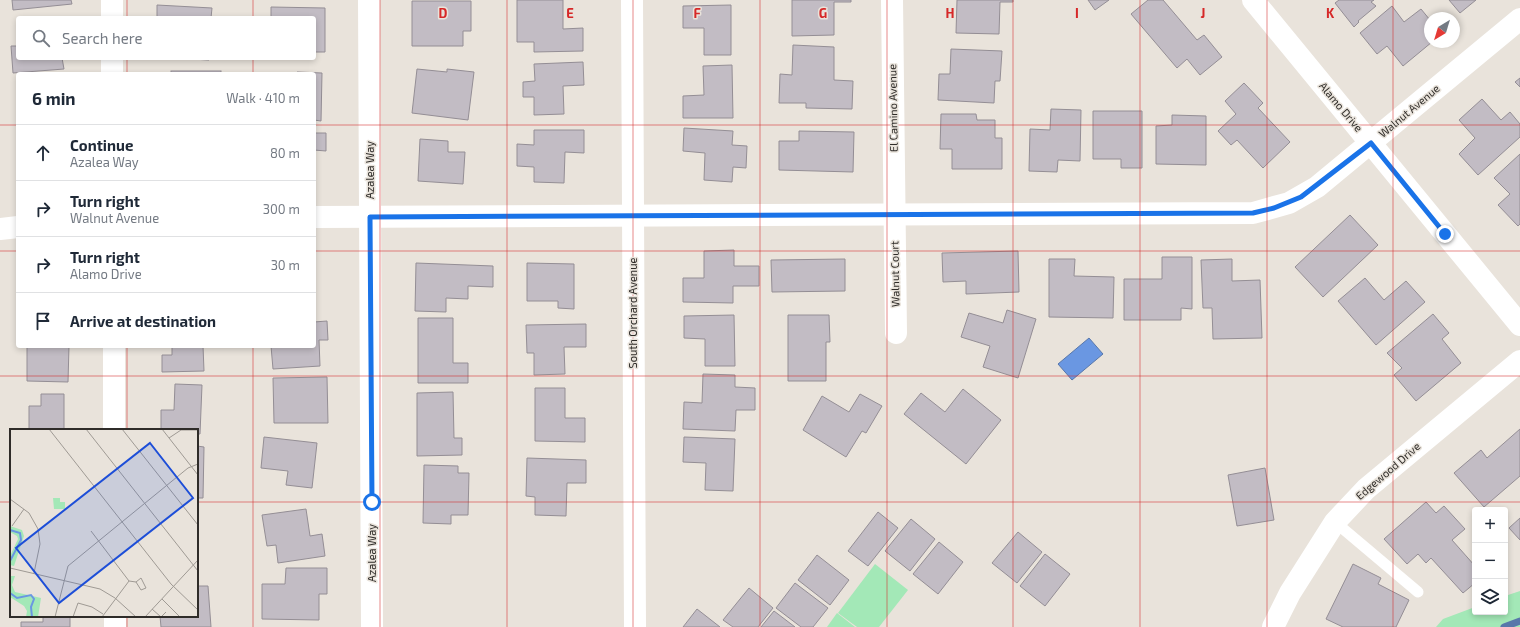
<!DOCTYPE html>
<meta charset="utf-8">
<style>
:root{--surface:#fff;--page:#f6f6f7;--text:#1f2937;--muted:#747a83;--line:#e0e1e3}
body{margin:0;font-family:"Exo 2",sans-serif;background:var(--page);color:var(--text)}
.controls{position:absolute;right:12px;bottom:12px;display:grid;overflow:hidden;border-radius:4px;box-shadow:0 2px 6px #0003}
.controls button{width:36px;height:36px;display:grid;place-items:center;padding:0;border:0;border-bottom:1px solid var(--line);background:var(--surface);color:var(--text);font:20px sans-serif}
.compass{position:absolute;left:1424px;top:12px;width:36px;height:36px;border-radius:50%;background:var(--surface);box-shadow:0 2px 6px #0003;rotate:218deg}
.stop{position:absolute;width:12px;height:12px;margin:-9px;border:3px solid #1a73e8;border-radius:50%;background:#fff}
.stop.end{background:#1a73e8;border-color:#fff;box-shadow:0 1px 4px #0008}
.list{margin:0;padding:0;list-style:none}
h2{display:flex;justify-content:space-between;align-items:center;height:52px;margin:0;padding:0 16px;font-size:17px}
h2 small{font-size:13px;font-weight:400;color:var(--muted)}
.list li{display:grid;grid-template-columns:26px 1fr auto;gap:12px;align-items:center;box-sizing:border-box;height:56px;padding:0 16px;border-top:1px solid var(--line)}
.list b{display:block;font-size:15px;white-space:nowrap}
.list p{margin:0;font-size:13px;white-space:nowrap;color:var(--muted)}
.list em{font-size:13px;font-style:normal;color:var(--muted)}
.icon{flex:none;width:22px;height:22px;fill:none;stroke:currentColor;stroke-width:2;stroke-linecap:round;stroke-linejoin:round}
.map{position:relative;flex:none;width:1520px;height:627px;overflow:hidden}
.search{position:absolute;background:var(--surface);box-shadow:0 2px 6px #0003;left:16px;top:16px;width:300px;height:44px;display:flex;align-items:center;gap:10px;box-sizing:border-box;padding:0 14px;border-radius:4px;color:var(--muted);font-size:15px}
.panel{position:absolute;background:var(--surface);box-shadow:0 2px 6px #0003;left:16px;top:72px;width:300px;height:276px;border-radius:4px}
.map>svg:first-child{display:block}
.green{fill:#a3e8b7}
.water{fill:#6a97e2;stroke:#5877aa}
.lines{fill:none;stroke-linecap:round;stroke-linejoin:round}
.stream{stroke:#5877aa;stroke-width:7}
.building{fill:#c2bcc4;stroke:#948e95}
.lane{stroke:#fff;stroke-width:11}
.street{stroke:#fff;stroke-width:22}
.secondary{stroke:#fff;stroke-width:22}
.route{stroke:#1a73e8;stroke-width:5}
.grid{fill:none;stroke:#d62828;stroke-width:1;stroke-opacity:0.55}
.labels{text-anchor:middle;stroke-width:3;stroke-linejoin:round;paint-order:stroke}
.street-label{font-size:11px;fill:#2f2c29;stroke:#e9e3db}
.inset-river{fill:none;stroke:#6a97e2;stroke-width:2}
.inset-road{fill:none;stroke:#9f9a94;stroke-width:1}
.view{fill:#1d4ed8;fill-opacity:0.15;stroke:#1d4ed8;stroke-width:2}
.inset-edge{fill:none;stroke:#2f2c29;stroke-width:2}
.grid-label{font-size:13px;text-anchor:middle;font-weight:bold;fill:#d62828;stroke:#e9e3db;stroke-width:3;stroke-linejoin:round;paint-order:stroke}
</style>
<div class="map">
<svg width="1520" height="627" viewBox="0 0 1520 627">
<rect width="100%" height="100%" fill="#e9e3db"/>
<g class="green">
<polygon points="875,564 908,590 879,627 857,627 838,613"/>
<polygon points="1520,591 1520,627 1436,627 1443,619 1475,607 1475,612 1505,612 1505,596"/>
<polygon points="837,613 855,627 827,627"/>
</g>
<polygon class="water" points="1089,338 1103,354 1072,380 1058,364"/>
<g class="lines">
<polyline class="stream" points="1504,627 1520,621"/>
</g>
<g class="building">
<polygon points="12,0 71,0 72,4 13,10"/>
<polygon points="517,0 563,0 563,29 583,28 583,51 534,52 534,42 517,42"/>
<polygon points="792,0 851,0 851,2 834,2 834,35 792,36"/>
<polygon points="957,0 1013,0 1013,2 1000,2 999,34 956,33"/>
<polygon points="1088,0 1109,0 1095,10"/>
<polygon points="1148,0 1163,0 1197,40 1204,35 1222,57 1200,75 1187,59 1177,68 1131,14"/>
<polygon points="1339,0 1374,0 1371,2 1376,6 1358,21 1359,22 1354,27 1335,3"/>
<polygon points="1449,0 1476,0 1460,13"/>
<polygon points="412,1 471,1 471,31 463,31 463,46 412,46"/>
<polygon points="157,5 212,8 211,18 157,18"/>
<polygon points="731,5 731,55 704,55 704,28 683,28 683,6"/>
<polygon points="1392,6 1404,22 1421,9 1430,20 1430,42 1432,42 1403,66 1387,46 1377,54 1360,33"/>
<polygon points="271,7 325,8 325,52 314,52 314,18 271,18"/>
<polygon points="793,45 834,47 834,80 853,81 852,109 806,108 806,103 779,103 780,74 792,75"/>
<polygon points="11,46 18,46 18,58 62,58 64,69 13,73"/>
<polygon points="951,49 1002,51 1000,81 995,81 994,103 938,100 939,74 950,74"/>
<polygon points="174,58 209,58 209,60"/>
<polygon points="583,62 584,85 563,86 564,114 534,115 534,97 523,97 523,82 535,81 534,64"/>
<polygon points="732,65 733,118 683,118 683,96 704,95 703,66"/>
<polygon points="417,69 447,72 447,69 474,72 468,120 412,113"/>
<rect x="171" y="71" width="50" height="3"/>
<polygon points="297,72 322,73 321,121 314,120 314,74 297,74"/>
<polygon points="1520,78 1520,87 1515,82"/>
<polygon points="1244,83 1263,103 1258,108 1290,142 1263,168 1237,140 1231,145 1218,131 1236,114 1225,101"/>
<polygon points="1482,99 1501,120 1510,112 1520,124 1520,137 1478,175 1459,154 1475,138 1459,120"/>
<polygon points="1051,109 1081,110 1080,161 1058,160 1057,172 1029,171 1030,129 1050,130"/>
<polygon points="1093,111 1142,111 1142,168 1121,168 1121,159 1093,159"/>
<polygon points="941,114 976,114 977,120 995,120 995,138 1002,138 1002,169 952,169 952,149 940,149"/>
<polygon points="1172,115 1206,116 1206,165 1156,164 1156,126 1172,125"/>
<polygon points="684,128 733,131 732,145 747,146 746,168 733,167 732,182 704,180 705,153 683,151"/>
<polygon points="534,130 584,130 584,153 565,152 564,183 534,182 534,167 517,166 517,144 534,145"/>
<polygon points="799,131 854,132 853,172 779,170 779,141 799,141"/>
<polygon points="314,133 326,133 326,151 314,150"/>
<polygon points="420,139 448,141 448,152 465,152 463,184 418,181"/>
<polygon points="1520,154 1520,224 1518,226 1498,205 1510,194 1494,178"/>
<polygon points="1350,215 1378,245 1323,297 1295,267"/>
<polygon points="734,250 734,266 759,266 759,286 733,286 733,303 683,302 683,278 704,278 704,251"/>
<polygon points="1018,251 1019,292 966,294 966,281 943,282 942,253"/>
<polygon points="1162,257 1192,257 1192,309 1181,308 1181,320 1124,320 1124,279 1162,279"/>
<polygon points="845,259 845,291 772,292 771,260"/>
<polygon points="1049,259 1075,259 1074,276 1114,277 1113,318 1049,317"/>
<polygon points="1232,259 1232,281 1260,280 1262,338 1213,339 1212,308 1203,308 1201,260"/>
<polygon points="416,263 493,266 493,287 468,286 468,299 446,298 446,312 415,311"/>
<polygon points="527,263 574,264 574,309 558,308 558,301 527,301"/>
<polygon points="1365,278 1384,300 1406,281 1425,302 1376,345 1338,301"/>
<polygon points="1007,310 1036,319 1018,378 983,367 990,346 961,337 969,313 1003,323"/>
<polygon points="1433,314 1449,333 1442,339 1461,363 1416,401 1394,375 1402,368 1387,353"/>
<polygon points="734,315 735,366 705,366 705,339 684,338 684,316"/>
<polygon points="788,315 829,315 830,342 826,342 826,381 788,381"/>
<polygon points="418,318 453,318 453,363 468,363 468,383 418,383"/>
<polygon points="327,321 328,340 319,340 320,366 273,369 271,346 314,346 314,322"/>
<polygon points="586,324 586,347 564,347 565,374 534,375 534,353 527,353 526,325"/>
<polygon points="27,346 69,346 68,382 27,381"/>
<polygon points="172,346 203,346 204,371 162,372 162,355 172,355"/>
<polygon points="703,374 735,375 735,387 755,388 755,410 736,410 735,431 683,429 684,402 702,403"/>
<polygon points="327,377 328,423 274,423 273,378"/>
<polygon points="175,384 202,385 200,434 197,434 197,430 161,430 161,410 174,410"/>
<polygon points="535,388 565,388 565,418 585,418 585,442 535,441"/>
<polygon points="963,389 1001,420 966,464 904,414 921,393 945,412"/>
<polygon points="453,392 454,438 462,438 462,455 417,456 417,393"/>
<polygon points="41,394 64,394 64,430 29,430 29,406 41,406"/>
<polygon points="860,394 882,406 866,433 862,431 846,457 803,430 822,396 849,412"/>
<polygon points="1520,429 1520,476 1484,507 1454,473 1481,450 1487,458"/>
<polygon points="264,437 317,443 312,488 286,485 288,471 261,468"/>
<polygon points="684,437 735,439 733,491 705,490 706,463 683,462"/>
<polygon points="197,446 204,447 203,498 197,498"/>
<polygon points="527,458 586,460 586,483 567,483 566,516 535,515 535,497 526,496"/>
<polygon points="424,465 458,466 458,473 469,473 468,515 451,515 451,524 423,523"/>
<polygon points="1265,468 1274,520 1237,526 1228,475"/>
<polygon points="1426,502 1436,513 1444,506 1465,529 1452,540 1475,566 1475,583 1463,593 1431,558 1426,563 1418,554 1407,564 1384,539"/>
<polygon points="306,509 310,536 322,534 325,556 278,563 276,545 267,546 262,515"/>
<polygon points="878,512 898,528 868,566 848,551"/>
<polygon points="1520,518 1520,540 1509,528"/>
<polygon points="911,519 935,539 910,571 885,551"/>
<polygon points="1018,532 1042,552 1017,583 992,563"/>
<polygon points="939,542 963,562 938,594 913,574"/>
<polygon points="1045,554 1070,574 1045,606 1020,586"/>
<polygon points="817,555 849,580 830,605 798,580"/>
<polygon points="1353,564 1381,578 1378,584 1409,600 1396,627 1343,627 1326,619"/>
<polygon points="286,568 327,568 327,594 319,594 319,620 262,619 262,584 285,584"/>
<polygon points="795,583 828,608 813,627 801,627 776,608"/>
<polygon points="197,586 208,586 211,627 161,627 160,616 197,616"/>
<polygon points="749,588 773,608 758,627 733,627 723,620"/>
<polygon points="697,609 720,627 683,627"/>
<polygon points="774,611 795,627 761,627"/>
<polygon points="43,616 70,616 70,627 21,627 21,622 43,622"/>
</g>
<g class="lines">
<polyline class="lane" points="1335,522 1418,592"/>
<g class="street">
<polyline points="112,0 112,18"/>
<polyline points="369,0 372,627"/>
<polyline points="892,0 896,333"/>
<polyline points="112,58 112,74"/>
<polyline points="314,217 1253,213 1289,203 1317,187 1520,19"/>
<polyline points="0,229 18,227"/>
<polyline points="114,346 114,430"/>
<polyline points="115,616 115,627"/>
<polyline points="1273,627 1290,593 1335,522 1366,489 1520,361"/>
</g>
<g class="secondary">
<polyline points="632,0 635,627"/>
<polyline points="1253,0 1520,325"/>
</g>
</g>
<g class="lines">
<polyline class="route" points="372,502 370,217 1253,213 1274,208 1301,197 1371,143 1445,234"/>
</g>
<path class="grid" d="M 127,0 L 127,18M 253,0 L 253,18M 380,0 L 380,627M 507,0 L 507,627M 633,0 L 633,627M 760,0 L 760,627M 887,0 L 887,627M 1013,0 L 1013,627M 1140,0 L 1140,627M 1267,0 L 1267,627M 1393,0 L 1393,627M 127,58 L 127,74M 253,58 L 253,74M 0,125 L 18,125M 314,125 L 1520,125M 0,251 L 18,251M 314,251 L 1520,251M 127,346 L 127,430M 253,346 L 253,627M 0,376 L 1520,376M 0,502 L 11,502M 197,502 L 1520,502M 127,616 L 127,627"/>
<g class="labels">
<g class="street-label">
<text transform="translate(1341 107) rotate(50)" y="4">Alamo Drive</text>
<text transform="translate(893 108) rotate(-91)" y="4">El Camino Avenue</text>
<text transform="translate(1409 111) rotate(-40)" y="4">Walnut Avenue</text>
<text transform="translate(370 170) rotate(-90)" y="4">Azalea Way</text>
<text transform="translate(895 274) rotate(-91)" y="4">Walnut Court</text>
<text transform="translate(633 313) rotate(-90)" y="4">South Orchard Avenue</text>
<text transform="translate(1388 471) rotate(-41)" y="4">Edgewood Drive</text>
<text transform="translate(372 553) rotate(-90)" y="4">Azalea Way</text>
</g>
</g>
<g transform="translate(10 429)">
<rect width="188" height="188" fill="#e9e3db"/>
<path d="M 43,69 L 50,69 L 50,73 L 55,73 L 55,80 L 44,80 ZM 0,97 L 12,101 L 14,107 L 4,137 L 0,136 L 0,127 L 8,110 L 7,107 L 0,103 ZM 0,147 L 5,147 L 2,156 L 5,163 L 31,169 L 28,188 L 16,188 L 17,182 L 14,177 L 0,168 Z" fill="#a3e8b7"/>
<path class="inset-river" d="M 0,101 L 10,104 L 11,111 L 0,132M 0,164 L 7,169 L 21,166 L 24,170 L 21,178 L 22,188"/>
<path class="inset-road" d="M 39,0 L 161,155 L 188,181M 76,0 L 188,142M 112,0 L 188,96M 152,0 L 188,46M 159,9 L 171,1 L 188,1M 0,70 L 19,84 L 28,100 L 30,115 L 24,144M 2,97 L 14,80M 81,102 L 119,152 L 92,188M 0,139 L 90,160 L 105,169 L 126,188M 119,152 L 126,153 L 131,161 L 136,159 L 131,149 L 126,153M 152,170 L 170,188M 142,180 L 151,188 L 156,183M 45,188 L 58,137 L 178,39 L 188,35M 63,188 L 68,174 L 82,178 L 93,185M 135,188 L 188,131"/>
<path class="view" d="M 140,14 L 183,69 L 49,174 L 6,119 Z"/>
<rect width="188" height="188" class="inset-edge"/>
</g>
<g class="grid-label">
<text x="443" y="18">D</text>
<text x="570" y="18">E</text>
<text x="697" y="18">F</text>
<text x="823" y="18">G</text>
<text x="950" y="18">H</text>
<text x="1077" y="18">I</text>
<text x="1203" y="18">J</text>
<text x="1330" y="18">K</text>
</g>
</svg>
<div class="controls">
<button>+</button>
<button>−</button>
<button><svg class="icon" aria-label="layers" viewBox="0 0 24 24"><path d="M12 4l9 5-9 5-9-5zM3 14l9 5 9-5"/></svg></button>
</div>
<svg class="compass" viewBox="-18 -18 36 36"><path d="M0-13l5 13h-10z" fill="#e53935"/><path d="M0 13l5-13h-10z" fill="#747a83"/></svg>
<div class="stop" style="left:372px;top:502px"></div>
<div class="stop end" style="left:1445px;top:234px"></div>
<div class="search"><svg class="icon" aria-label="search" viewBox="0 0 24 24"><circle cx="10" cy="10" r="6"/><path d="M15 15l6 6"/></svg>Search here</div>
<section class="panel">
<h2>6 min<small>Walk · 410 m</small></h2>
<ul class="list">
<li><svg class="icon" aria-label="ahead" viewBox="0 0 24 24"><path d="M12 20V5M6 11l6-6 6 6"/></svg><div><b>Continue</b><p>Azalea Way</p></div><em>80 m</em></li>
<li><svg class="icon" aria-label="right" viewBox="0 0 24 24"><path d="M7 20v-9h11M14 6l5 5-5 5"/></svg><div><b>Turn right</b><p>Walnut Avenue</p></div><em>300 m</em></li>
<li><svg class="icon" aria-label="right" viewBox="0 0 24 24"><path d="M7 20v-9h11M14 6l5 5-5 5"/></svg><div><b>Turn right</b><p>Alamo Drive</p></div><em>30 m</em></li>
<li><svg class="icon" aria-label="arrive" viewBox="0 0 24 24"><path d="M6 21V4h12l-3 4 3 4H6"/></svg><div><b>Arrive at destination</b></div></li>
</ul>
</section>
</div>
